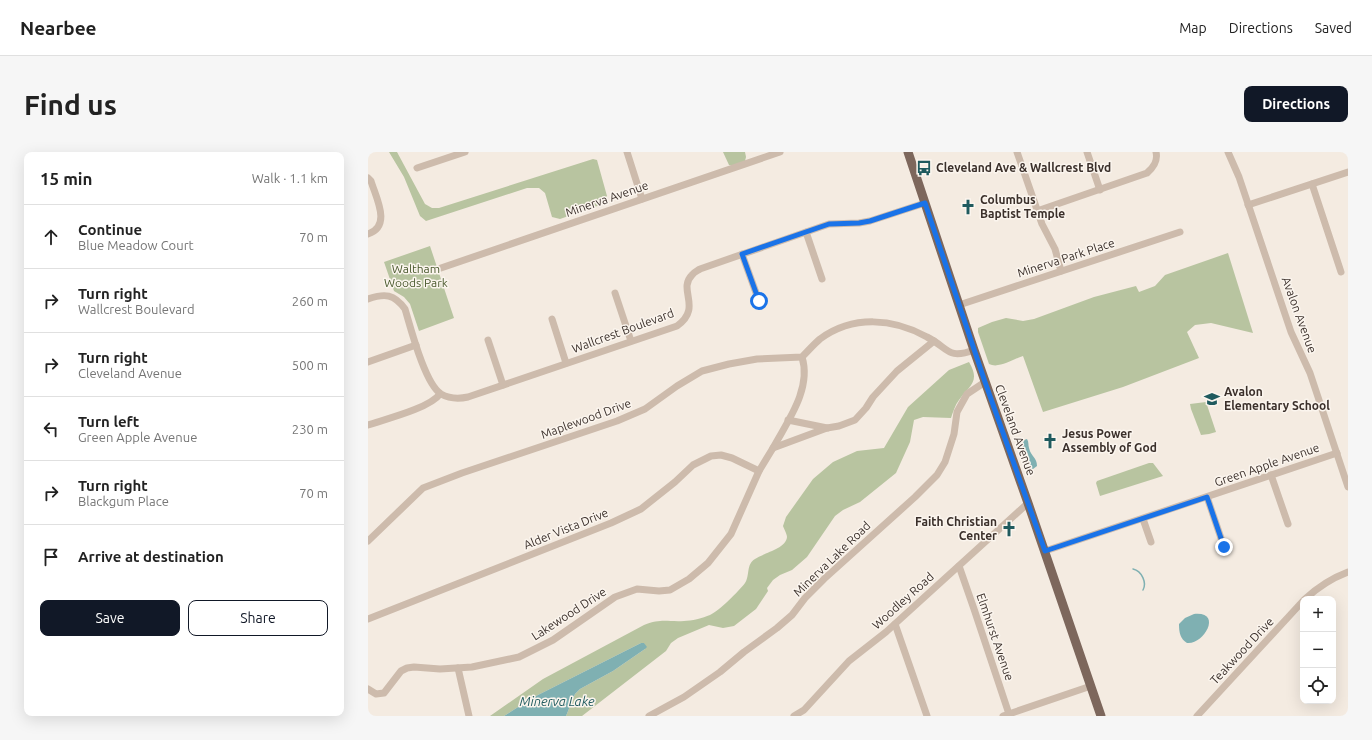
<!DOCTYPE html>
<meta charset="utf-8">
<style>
:root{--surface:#fff;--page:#f6f6f6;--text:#222;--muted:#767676;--line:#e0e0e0;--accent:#111827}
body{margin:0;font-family:Ubuntu,sans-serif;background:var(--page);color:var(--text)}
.controls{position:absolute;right:12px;bottom:12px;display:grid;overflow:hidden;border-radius:8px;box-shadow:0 4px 16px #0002}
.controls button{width:36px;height:36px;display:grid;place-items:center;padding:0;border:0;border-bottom:1px solid var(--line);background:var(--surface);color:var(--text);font:20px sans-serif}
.stop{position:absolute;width:12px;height:12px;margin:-9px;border:3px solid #1a73e8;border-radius:50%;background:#fff}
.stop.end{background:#1a73e8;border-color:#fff;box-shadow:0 1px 4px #0008}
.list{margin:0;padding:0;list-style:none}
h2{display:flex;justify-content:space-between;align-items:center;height:52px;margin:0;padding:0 16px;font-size:17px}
h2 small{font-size:13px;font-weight:400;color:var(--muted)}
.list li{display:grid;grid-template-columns:26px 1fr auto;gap:12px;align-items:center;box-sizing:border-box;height:64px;padding:0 16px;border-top:1px solid var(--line)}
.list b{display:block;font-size:15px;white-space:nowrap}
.list p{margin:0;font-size:13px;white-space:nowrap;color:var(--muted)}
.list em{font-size:13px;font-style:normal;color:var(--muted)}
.actions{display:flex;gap:8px;padding:12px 16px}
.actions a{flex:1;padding:9px 0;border:1px solid var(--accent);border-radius:8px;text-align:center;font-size:14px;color:var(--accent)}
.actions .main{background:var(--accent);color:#fff}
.icon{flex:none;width:22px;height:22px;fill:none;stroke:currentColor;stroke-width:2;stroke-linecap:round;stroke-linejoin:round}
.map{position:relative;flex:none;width:980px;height:564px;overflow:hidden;border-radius:8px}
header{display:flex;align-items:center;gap:24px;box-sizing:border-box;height:56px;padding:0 20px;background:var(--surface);border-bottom:1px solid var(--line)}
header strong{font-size:19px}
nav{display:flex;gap:22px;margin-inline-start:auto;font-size:14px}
.intro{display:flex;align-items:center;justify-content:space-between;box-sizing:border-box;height:96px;padding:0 24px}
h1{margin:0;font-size:28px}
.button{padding:10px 18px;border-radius:8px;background:var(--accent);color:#fff;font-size:14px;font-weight:700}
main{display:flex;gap:24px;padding:0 24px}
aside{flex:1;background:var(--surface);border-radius:8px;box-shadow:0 4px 16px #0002}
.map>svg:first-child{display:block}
.green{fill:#b8c4a0}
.water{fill:#7fb0b2}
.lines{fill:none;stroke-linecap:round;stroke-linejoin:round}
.stream{stroke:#7fb0b2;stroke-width:1.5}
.minor{stroke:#cdbbac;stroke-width:7}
.major{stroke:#7d675c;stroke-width:9}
.route{stroke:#1a73e8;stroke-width:5}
.labels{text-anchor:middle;stroke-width:3;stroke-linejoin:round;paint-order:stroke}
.poi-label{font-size:12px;font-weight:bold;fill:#3b302b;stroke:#fbf5ee;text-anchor:start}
.street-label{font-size:12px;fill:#3b302b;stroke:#fbf5ee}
.park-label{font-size:12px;fill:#4a5a2e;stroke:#fbf5ee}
.water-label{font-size:13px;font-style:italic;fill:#1f5a5e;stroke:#fbf5ee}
</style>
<header>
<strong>Nearbee</strong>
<nav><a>Map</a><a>Directions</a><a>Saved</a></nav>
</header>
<div class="intro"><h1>Find us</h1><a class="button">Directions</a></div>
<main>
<aside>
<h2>15 min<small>Walk · 1.1 km</small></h2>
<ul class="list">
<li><svg class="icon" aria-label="ahead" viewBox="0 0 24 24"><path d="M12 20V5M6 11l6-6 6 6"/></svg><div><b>Continue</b><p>Blue Meadow Court</p></div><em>70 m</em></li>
<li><svg class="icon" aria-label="right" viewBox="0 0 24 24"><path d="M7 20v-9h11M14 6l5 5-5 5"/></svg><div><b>Turn right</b><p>Wallcrest Boulevard</p></div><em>260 m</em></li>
<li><svg class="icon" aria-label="right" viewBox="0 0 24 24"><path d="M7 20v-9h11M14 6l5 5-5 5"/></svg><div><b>Turn right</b><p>Cleveland Avenue</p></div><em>500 m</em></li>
<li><svg class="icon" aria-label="left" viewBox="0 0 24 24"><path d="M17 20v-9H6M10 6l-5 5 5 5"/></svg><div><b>Turn left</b><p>Green Apple Avenue</p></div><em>230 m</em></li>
<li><svg class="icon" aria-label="right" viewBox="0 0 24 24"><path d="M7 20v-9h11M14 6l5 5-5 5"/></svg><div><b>Turn right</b><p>Blackgum Place</p></div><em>70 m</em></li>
<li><svg class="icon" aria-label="arrive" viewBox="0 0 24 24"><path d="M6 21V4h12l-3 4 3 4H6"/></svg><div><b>Arrive at destination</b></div></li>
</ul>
<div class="actions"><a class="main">Save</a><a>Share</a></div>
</aside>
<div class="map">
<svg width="980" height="564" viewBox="0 0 980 564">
<rect width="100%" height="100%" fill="#f4ebe1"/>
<g class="green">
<polygon points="21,0 29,0 57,52 64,56 71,56 225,7 229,8 239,44 232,53 192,67 184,65 177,41 171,36 159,36 58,69 52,64 36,25"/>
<polygon points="355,0 377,0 378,5 377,9 368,14 361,13"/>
<polygon points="62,94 86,166 51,179 42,152 36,145 26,139 16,110"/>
<path d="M 860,101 L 885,181 L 843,171 L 827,173 L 819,180 L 831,206 L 755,235 L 675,260 L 655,204 C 645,207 631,217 621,212 L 610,180 L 610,176 L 624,170 L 638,166 L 655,169 L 666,167 L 726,145 L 768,134 L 771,140 L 787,134 L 797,123 Z"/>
<path d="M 601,210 C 613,230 601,234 591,248 C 587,253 585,260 583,266 L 555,265 L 546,268 L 542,290 L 528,321 L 492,350 L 475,358 L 467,364 L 439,405 L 424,418 L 412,423 L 405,428 L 399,436 L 400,439 L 388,457 L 366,474 L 355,476 L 341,473 L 310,486 L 303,491 L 298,499 L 214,564 L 198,564 L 207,542 L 212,537 L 245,519 L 277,497 L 276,491 L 273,491 L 164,546 L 136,564 L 122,564 L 175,527 L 276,473 C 294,466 299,470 316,469 C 323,469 335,466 342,463 C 351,459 371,439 377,431 C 382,424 378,412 387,407 C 395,401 418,397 419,385 C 419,382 416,377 415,374 L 418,365 L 445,327 L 465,310 L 489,299 L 516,296 L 540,255 L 581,218 Z"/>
<polygon points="838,250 848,280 841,282 833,283 823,257 822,252"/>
<polygon points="781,311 785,311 795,324 732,344 728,331 729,329"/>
</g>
<g class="water">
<path d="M 659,287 C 661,290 660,293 661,296 C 663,305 669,305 669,314 L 665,317 L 663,317 L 661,310 L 660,302 L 654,294 L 656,288 Z"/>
<path d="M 826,462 C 855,459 836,493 819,491 C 812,487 811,480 811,472 L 817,466 Z"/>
<polygon points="273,491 276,491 279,495 277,497 245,519 212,537 207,542 198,564 136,564 164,546"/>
</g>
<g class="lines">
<path class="stream" d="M 765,417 C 774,419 779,431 775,438"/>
<g class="minor">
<polyline points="259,0 274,47"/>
<polyline points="649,0 674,72 687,97 693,119"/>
<polyline points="719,0 732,38"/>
<polyline points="860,0 871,25 923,180 942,221 980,335"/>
<polyline points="49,16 97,0"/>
<path d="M 0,26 L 3,29 C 8,46 24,74 0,82"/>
<polyline points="944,32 973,120"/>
<polyline points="880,53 980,20"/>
<path d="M 669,59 L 779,21 C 786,15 790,9 788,0"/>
<polyline points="438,80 454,127"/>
<polyline points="374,102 391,149"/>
<polyline points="73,116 412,0"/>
<polyline points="247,141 263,189"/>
<path d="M 0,147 C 17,141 26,142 37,157 C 43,177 57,232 73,242 C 82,247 91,247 100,245 L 309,174 C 335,155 309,138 324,123 C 326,120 329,119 332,117 L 461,72 L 491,71 L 502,69 L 557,51"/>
<polyline points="591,153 812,80"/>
<polyline points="184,167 198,211"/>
<polyline points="120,188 135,233"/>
<polyline points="0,210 48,193"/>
<polyline points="420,268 459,276"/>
<path d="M 0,273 C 18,267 62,256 72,242"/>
<path d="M 405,296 C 419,270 444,237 434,205"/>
<polyline points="903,323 920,372"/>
<polyline points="839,345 856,395"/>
<polyline points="775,367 783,390"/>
<path d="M 0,389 L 55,336 L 94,321 L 249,269 L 277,257 L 309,234 L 334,219 L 361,212 L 389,207 L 434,205 C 440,199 446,192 452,187 C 485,163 525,166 559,185 C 581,196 579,208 606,198"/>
<polyline points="677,399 969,301"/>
<polyline points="591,414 606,457 641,562"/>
<path d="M 937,447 C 950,435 964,426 980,420"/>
<polyline points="0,467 243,371 273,357 307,330 325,313 343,304 353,303 364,306 391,319"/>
<polyline points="527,472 559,564"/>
<polyline points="90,516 101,564"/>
<polyline points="0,537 8,542 16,541 33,519 39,516 46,515 72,517 104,515 151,505 185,488 247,445 269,437 291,439 302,438 321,427 340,411 363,382 391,319 405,296 459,276 471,274 487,268 498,256 505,245 529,219 566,189"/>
<polyline points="281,564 316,545 352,520 376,500 409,476 424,463 437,446 456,427 547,345 569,323 577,310 586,282 589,260 599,242 617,230"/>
<polyline points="426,564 436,558 481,509 518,480 660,351"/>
<polyline points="635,564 723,534"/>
<polyline points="829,564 935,449"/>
</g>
<polyline class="major" points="540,0 606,198 660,351 733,564"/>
</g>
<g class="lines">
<polyline class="route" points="391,149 374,102 461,72 491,71 502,69 557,51 617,230 677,399 839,345 856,395"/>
</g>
<defs>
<symbol id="bus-bare" viewBox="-9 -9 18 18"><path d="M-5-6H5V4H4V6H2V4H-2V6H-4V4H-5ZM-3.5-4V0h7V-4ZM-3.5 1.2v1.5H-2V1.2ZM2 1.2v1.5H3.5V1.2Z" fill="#1f5a5e" stroke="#fbf5ee" stroke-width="2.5" paint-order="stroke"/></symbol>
<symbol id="church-bare" viewBox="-9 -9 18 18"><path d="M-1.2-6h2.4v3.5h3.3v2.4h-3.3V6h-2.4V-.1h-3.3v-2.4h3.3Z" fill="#1f5a5e" stroke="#fbf5ee" stroke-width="2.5" paint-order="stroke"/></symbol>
<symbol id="school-bare" viewBox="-9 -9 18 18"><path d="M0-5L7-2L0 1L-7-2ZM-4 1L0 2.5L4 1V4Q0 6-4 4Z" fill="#1f5a5e" stroke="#fbf5ee" stroke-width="2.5" paint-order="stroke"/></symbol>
</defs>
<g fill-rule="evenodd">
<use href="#bus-bare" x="545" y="5" width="22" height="22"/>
<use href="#church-bare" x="589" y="44" width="22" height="22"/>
<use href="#school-bare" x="833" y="236" width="22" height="22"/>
<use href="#church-bare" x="671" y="278" width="22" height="22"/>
<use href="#church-bare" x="630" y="366" width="22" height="22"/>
</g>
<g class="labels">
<g class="poi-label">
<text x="568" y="20">Cleveland Ave &amp; Wallcrest Blvd</text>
<text x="612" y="52">Columbus<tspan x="612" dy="14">Baptist Temple</tspan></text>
<text x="856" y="244">Avalon<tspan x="856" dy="14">Elementary School</tspan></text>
<text x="694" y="286">Jesus Power<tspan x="694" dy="14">Assembly of God</tspan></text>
<text x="629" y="374" text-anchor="end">Faith Christian<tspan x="629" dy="14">Center</tspan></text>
</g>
<g class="street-label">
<text transform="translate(239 47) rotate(-19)" y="4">Minerva Avenue</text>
<text transform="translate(698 106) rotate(-18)" y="4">Minerva Park Place</text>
<text transform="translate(931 163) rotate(70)" y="4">Avalon Avenue</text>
<text transform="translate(255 179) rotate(-20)" y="4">Wallcrest Boulevard</text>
<text transform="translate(218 267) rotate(-20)" y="4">Maplewood Drive</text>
<text transform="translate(647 278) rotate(70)" y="4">Cleveland Avenue</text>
<text transform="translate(899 313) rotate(-19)" y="4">Green Apple Avenue</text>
<text transform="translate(198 377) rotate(-22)" y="4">Alder Vista Drive</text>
<text transform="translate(464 407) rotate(-44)" y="4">Minerva Lake Road</text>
<text transform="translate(535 449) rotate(-42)" y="4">Woodley Road</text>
<text transform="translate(201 462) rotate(-33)" y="4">Lakewood Drive</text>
<text transform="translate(627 485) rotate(71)" y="4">Elmhurst Avenue</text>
<text transform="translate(874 499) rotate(-47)" y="4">Teakwood Drive</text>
</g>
<g class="park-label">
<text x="48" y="121">Waltham<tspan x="48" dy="14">Woods Park</tspan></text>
</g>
<g class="water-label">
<text x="189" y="554">Minerva Lake</text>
</g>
</g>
</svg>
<div class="controls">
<button>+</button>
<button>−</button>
<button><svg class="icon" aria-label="locate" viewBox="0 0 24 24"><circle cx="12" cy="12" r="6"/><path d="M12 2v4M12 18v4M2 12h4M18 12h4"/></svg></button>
</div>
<div class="stop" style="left:391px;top:149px"></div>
<div class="stop end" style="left:856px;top:395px"></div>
</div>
</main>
